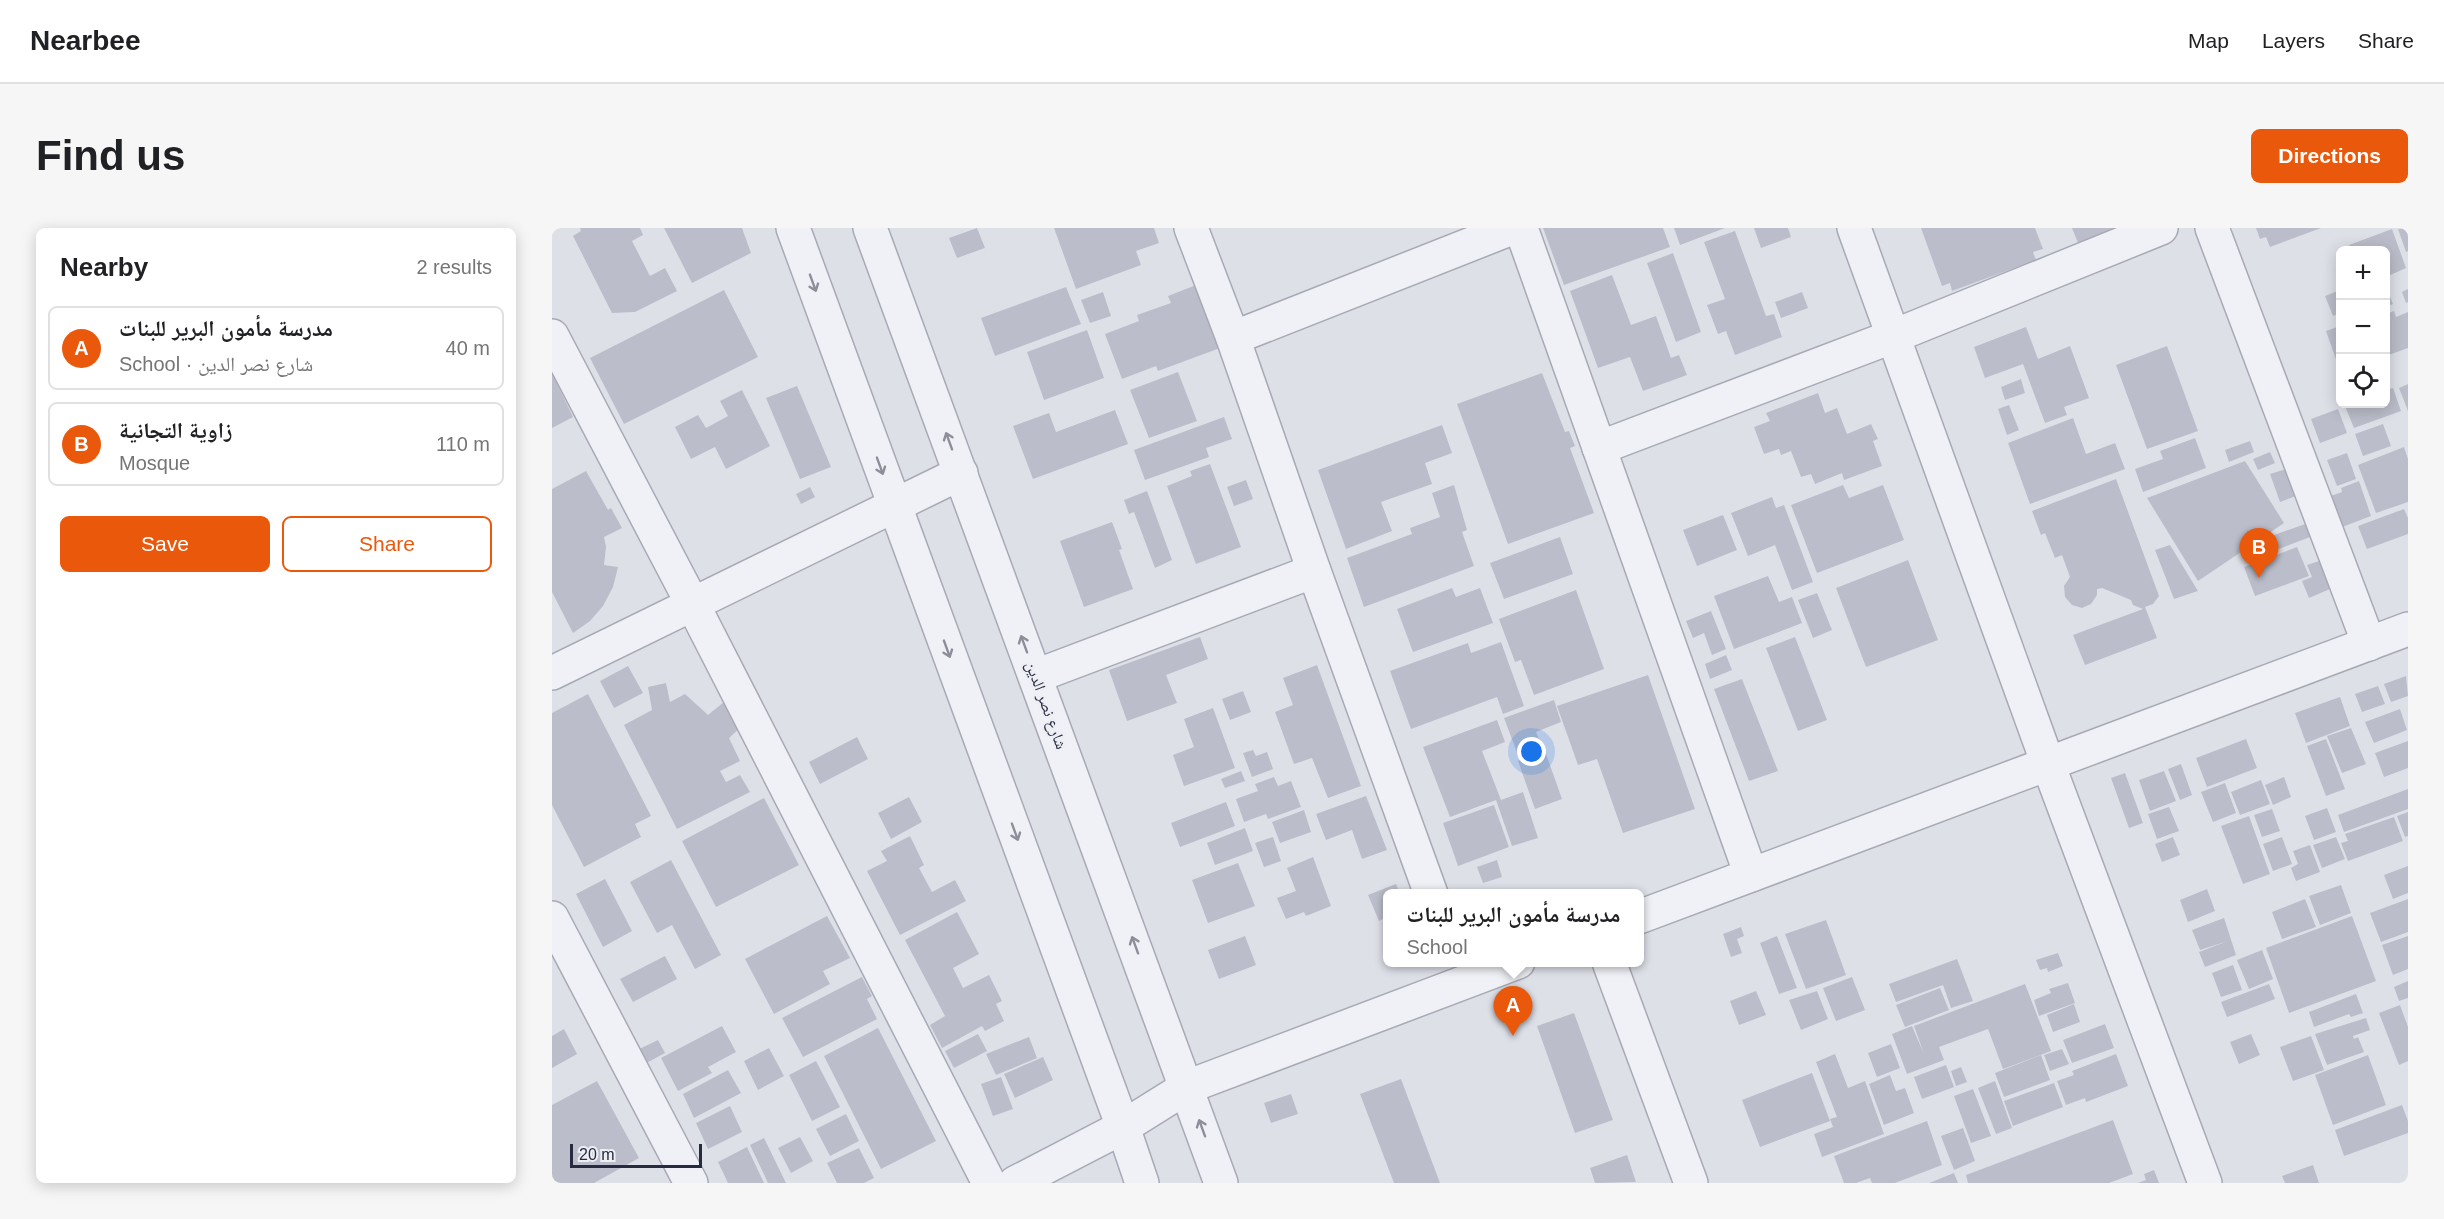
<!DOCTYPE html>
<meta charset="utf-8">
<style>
:root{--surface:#fff;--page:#f6f6f6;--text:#202124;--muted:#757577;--line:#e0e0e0;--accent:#ea580c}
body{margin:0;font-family:Arial,"Noto Naskh Arabic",sans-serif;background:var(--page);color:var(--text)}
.controls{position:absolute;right:18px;top:18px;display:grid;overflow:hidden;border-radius:9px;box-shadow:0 3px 15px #0003}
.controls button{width:54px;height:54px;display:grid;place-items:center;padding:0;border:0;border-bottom:2px solid var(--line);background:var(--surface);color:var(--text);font:30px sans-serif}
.scale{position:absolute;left:18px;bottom:15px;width:132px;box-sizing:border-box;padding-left:6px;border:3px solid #272b3f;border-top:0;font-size:16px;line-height:21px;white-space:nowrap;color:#272b3f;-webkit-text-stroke:4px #edeff5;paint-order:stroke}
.you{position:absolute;left:980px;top:524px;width:21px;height:21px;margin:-15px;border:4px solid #fff;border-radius:50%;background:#1a73e8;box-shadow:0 0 0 9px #1a73e833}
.badge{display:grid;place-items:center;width:39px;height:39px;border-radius:50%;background:var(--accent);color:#fff;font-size:20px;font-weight:700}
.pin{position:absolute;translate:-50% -50px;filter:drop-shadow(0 2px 3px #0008)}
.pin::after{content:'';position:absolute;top:32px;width:21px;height:18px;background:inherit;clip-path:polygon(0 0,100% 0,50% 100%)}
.popup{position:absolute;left:831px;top:661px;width:261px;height:78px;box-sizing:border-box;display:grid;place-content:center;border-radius:9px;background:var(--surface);filter:drop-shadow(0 2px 4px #0005);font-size:20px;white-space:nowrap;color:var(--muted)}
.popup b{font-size:22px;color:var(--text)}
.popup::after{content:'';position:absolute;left:50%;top:100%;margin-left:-12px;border:12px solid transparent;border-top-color:var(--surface)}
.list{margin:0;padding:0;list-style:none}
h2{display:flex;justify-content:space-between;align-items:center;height:78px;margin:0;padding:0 24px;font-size:26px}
h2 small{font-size:20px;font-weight:400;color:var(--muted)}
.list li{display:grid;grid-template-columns:39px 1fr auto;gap:18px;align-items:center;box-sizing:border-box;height:84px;margin:0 12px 12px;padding:0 12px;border:2px solid var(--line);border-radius:9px}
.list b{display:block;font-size:22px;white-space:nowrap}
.list p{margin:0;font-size:20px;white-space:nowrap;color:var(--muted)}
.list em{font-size:20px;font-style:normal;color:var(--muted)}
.actions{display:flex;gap:12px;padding:18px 24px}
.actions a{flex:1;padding:14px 0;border:2px solid var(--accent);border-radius:9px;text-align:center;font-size:21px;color:var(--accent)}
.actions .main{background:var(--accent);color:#fff}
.icon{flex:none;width:33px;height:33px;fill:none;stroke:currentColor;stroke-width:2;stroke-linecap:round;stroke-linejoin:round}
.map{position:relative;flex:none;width:1856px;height:955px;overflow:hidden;border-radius:9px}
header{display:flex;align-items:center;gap:36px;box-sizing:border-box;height:84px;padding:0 30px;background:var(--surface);border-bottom:2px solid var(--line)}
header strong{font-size:28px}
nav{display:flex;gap:33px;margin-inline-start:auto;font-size:21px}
.intro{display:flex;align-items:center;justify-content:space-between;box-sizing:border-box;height:144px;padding:0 36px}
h1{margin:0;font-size:42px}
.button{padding:15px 27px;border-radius:9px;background:var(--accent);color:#fff;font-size:21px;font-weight:700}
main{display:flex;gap:36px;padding:0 36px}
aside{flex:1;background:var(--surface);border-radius:9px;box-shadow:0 3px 15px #0003}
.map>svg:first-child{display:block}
.building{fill:#bbbeca}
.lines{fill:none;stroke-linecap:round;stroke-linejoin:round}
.minor-casing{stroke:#a7aab5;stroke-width:36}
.minor{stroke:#f0f1f6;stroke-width:33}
.oneway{stroke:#8c8e9a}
.labels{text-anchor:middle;stroke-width:5;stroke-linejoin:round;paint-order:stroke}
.street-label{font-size:16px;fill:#272b3f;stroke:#edeff5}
</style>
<header>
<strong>Nearbee</strong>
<nav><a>Map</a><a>Layers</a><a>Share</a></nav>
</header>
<div class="intro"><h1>Find us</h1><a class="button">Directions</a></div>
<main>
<aside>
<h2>Nearby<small>2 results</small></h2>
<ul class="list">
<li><span class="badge">A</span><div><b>مدرسة مأمون البرير للبنات</b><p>School · شارع نصر الدين</p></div><em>40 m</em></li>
<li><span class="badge">B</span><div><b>زاوية التجانية</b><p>Mosque</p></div><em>110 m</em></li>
</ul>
<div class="actions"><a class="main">Save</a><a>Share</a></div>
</aside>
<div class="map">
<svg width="1856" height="955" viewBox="0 0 1856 955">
<rect width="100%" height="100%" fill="#dee0e8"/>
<g class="building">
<polygon points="28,0 88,0 91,7 80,13 98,48 113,40 125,63 83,84 60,85 21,8 29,3"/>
<polygon points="112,0 190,0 199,25 140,55"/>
<polygon points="425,0 433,20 405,30 397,10"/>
<polygon points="502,0 602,0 607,15 584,23 589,37 524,61"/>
<polygon points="991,0 1111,0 1118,19 1012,57"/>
<polygon points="1122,0 1173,0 1128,17"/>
<polygon points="1202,0 1236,0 1239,9 1209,20"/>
<polygon points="1369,0 1483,0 1491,21 1481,24 1484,32 1400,63 1398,55 1390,58"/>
<polygon points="1520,0 1567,0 1526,15"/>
<polygon points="1704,0 1769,0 1718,19 1714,9 1708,11"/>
<polygon points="1856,0 1856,23 1854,24 1846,1"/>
<polygon points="1840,1 1854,40 1834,49 1834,22 1800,22 1797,17"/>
<polygon points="1183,3 1214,88 1222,86 1230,109 1183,127 1174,103 1166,106 1155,77 1173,71 1152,14"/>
<polygon points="1121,25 1149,104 1124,114 1095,35"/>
<polygon points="1060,47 1079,97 1104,88 1119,130 1127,127 1135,147 1091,163 1078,129 1046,140 1018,63"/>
<polygon points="644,57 668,120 606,143 604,138 570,151 553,106 587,93 585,87 619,75 616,68"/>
<polygon points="514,59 529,96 443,128 429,90"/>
<polygon points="1834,59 1841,76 1834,79"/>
<polygon points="1856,61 1856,74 1854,75 1850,64"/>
<polygon points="172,62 206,129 72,196 38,130"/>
<polygon points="1788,62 1788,85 1781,88 1773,68"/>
<polygon points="551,64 559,88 538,95 529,72"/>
<polygon points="1250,64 1256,80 1229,90 1223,74"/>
<polygon points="1842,83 1844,89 1856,84 1856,120 1834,128 1834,86"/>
<polygon points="1788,98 1788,143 1774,103"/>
<polygon points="1474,99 1486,131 1518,118 1537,170 1512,179 1515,187 1493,195 1471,136 1433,150 1422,119"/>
<polygon points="535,102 552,150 492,172 475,124"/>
<polygon points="1615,118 1646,203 1595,221 1564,137"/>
<polygon points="0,143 9,155 5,156 21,189 0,200"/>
<polygon points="626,144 645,193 597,210 578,162"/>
<polygon points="990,145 1013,204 1017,203 1023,218 1018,220 1042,285 956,316 905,176"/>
<polygon points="1469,151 1473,165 1453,172 1449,159"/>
<polygon points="1856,156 1856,183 1847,160"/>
<polygon points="245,158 279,239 248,251 214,170"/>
<polygon points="1841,160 1849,183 1802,200 1793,178 1799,176 1834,176 1834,162"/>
<polygon points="190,162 218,218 174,241 163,219 139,231 123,199 146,187 154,200 176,188 168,173"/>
<polygon points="1266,165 1273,185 1285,180 1295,206 1319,196 1326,211 1321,213 1330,238 1292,252 1290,245 1263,256 1259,246 1249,249 1239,223 1229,227 1227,221 1212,226 1202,199 1218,193 1214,185"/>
<polygon points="1457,177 1467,202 1455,207 1446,181"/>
<polygon points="1786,181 1795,205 1768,215 1759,191"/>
<polygon points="563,182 576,216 481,251 461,198 497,185 504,204"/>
<polygon points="672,189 680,211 654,220 657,229 593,252 582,222"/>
<polygon points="1521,190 1534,226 1563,215 1573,241 1478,276 1456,215"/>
<polygon points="1831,196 1839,218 1811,228 1803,206"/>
<polygon points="890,197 900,225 873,235 880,256 829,274 840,303 794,321 766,242"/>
<polygon points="1643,210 1654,240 1591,264 1583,241 1611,231 1608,223"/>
<polygon points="1698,213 1702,224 1677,234 1673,222"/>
<polygon points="1852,219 1856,231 1856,274 1824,285 1806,237"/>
<polygon points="1718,224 1723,235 1706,242 1701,231"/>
<polygon points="1795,225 1804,251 1785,258 1775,232"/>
<polygon points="1693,233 1732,295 1646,353 1595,270"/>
<polygon points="658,236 689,319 644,336 615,258 640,248 638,243"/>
<polygon points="1734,241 1744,268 1728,274 1718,246"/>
<polygon points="34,243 56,282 59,280 70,300 52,309 54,319 52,337 66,339 61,359 51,378 38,393 21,405 0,364 0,261"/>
<polygon points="1564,251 1607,368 1601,376 1593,379 1605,410 1533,437 1521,407 1591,381 1581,377 1579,372 1550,360 1545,361 1545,367 1539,376 1530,380 1520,377 1513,369 1512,358 1518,349 1510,327 1503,330 1493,305 1489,307 1480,283"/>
<polygon points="694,252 701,271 682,278 675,259"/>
<polygon points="1807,253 1819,288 1785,301 1773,270 1790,264 1789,260"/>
<polygon points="902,257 915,302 910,304 922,338 812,379 795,330 860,306 858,300 888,289 880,265"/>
<polygon points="1291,257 1297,270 1331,257 1352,312 1265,345 1239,277"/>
<polygon points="258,259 263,269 249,276 244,266"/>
<polygon points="595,263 620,332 603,340 582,284 577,286 572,272"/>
<polygon points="1220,269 1224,280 1232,277 1261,354 1240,362 1223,317 1196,328 1179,285"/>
<polygon points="1852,281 1856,290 1856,306 1815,321 1806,298"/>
<polygon points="1171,287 1185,322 1145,338 1131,302"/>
<polygon points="560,294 570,321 567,322 581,361 532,379 508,313"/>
<polygon points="1759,294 1763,307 1727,321 1722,307"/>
<polygon points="1008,309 1021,346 952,371 938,335"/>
<polygon points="1618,317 1646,363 1622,371 1603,322"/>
<polygon points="1745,319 1757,348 1703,368 1692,339"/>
<polygon points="1356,332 1386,412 1314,439 1284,360"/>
<polygon points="1767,333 1778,361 1757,370 1750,353 1760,349 1755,337"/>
<polygon points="1216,348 1227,374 1240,369 1250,395 1182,421 1162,368"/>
<polygon points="900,360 904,369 928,360 941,395 861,424 845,381"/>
<polygon points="1024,362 1052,441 982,467 969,432 963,434 947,391"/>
<polygon points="1265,365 1280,402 1261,410 1246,372"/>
<polygon points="1159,383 1174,421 1160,427 1152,405 1141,410 1134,393"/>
<polygon points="648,409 656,431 614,447 625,475 575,493 557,442"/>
<polygon points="1243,409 1275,492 1246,503 1214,420"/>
<polygon points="949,414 972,478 951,486 945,469 859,501 838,443 916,415 919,425"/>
<polygon points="1174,427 1180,442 1158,451 1153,436"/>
<polygon points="765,437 809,558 776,570 760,530 742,536 723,484 741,477 731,450"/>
<polygon points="76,438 91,465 62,480 48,453"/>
<polygon points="1096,447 1143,581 1071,605 1045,531 1026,537 1005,478"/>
<polygon points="1854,448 1856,468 1839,474 1832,456"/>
<polygon points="1190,451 1226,543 1197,553 1162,461"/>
<polygon points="114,455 118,474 133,466 156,487 172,474 191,497 177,510 188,533 168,543 174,554 188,547 198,564 125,601 72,497 100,482 96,459"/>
<polygon points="1826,458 1833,476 1810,484 1803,466"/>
<polygon points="691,463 699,484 678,492 670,471"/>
<polygon points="36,466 99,588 83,596 89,609 32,639 0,577 0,485"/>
<polygon points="1788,469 1798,498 1754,515 1743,485"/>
<polygon points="1002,472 1009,494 984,504 990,518 966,527 952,490"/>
<polygon points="661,480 683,540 632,558 621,527 642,519 632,491"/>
<polygon points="1848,481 1855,502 1822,515 1813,494"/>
<polygon points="945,492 953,514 930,523 949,572 971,564 986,610 960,618 944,572 898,589 871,519"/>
<polygon points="1799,500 1814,536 1790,545 1775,508"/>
<polygon points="305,509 316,531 268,556 257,534"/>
<polygon points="1694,511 1705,540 1655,559 1644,530"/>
<polygon points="1774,511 1793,561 1774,568 1755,518"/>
<polygon points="1856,513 1856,540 1832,549 1823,525"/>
<polygon points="701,522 704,528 715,524 721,541 700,549 691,525"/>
<polygon points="993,523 1010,571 983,581 966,533"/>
<polygon points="1629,536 1640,567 1628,572 1616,541"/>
<polygon points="689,543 693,553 673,560 669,551"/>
<polygon points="1612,543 1624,573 1598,583 1587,552"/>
<polygon points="1573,545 1591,595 1577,600 1559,550"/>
<polygon points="722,549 726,558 739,553 749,579 716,591 714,586 692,594 684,571 706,563 703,556"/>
<polygon points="1732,549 1739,569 1721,577 1713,557"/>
<polygon points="1709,552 1718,576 1688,587 1679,564"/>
<polygon points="1673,555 1684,585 1661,594 1649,564"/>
<polygon points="1856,561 1856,581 1792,604 1786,587"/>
<polygon points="814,568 835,622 810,631 800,602 774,612 764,586"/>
<polygon points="357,569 370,594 339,611 326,585"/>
<polygon points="212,570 247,637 164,679 130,613"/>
<polygon points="674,574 683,598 628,619 619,595"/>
<polygon points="942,577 957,619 906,638 891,595"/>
<polygon points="1617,579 1627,603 1605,611 1596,586"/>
<polygon points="1775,580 1784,604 1762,612 1753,588"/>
<polygon points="1720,581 1728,603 1710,609 1702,587"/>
<polygon points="752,582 759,604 728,615 720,594"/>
<polygon points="1856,584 1856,608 1853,609 1845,588"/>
<polygon points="1697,588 1718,646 1691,656 1669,598"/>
<polygon points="1842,589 1851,613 1796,633 1789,615 1796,613 1793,606"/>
<polygon points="693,600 701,623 663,637 655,615"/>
<polygon points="358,608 372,637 367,640 380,664 403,652 414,673 348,707 315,643 335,633 329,623"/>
<polygon points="721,609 729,633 712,639 703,615"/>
<polygon points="1621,609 1628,627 1610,634 1603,616"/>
<polygon points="1730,609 1740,636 1721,643 1711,616"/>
<polygon points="1784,609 1793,631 1770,640 1761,617"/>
<polygon points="1758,617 1768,644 1744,653 1739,640 1746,636 1741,623"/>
<polygon points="761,629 779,678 754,688 752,684 734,691 725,670 744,663 735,640"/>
<polygon points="119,632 169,727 143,741 120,697 105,705 78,654"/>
<polygon points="945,632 950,649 931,655 925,639"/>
<polygon points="686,635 703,678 656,695 640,652"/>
<polygon points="1856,638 1856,665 1841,671 1832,647"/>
<polygon points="53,651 80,703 51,719 24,666"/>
<polygon points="844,656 848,666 835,666 835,689 827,693 816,667"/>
<polygon points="1789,657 1799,685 1768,697 1757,668"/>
<polygon points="1655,661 1663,683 1636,694 1628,672"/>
<polygon points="1753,671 1764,699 1730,711 1720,684"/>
<polygon points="1856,671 1856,704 1829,714 1818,685"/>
<polygon points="405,684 427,726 401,740 411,760 437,747 450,773 444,776 452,793 433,803 430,798 390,820 378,797 393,788 353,712"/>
<polygon points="275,688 298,730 271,743 278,756 222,786 193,731"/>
<polygon points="1800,688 1824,753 1737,785 1714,720"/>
<polygon points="1672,690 1684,727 1653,739 1647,724 1676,713 1648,722 1640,702"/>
<polygon points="1274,692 1294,747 1254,761 1233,706"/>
<polygon points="1189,699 1192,708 1185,711 1190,725 1179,729 1171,706"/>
<polygon points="693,708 704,737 667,751 656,722"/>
<polygon points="1225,708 1245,760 1227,766 1208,715"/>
<polygon points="1856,708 1856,741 1841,747 1830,717"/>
<polygon points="1710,722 1721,751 1697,761 1685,732"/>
<polygon points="1506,725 1511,738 1496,744 1495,740 1488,742 1484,732"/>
<polygon points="113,728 125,751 81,774 68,751"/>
<polygon points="1405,731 1421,773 1399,780 1391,757 1344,774 1337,756"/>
<polygon points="1681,737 1690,762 1669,769 1660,745"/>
<polygon points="310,749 320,768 315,771 325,791 251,829 230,790"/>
<polygon points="1300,749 1313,782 1284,793 1271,760"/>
<polygon points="1856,753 1856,770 1847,773 1842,759"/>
<polygon points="1516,755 1523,775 1487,788 1482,772 1499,765 1497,761"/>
<polygon points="1473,756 1499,823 1451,841 1436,801 1387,819 1392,832 1355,846 1340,806 1360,798 1372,826 1362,798"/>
<polygon points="1717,756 1723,771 1675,789 1669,774"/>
<polygon points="1388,760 1397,782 1353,799 1344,777"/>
<polygon points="1204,763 1214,787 1187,797 1178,773"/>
<polygon points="1265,763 1276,791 1249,802 1237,772"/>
<polygon points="1804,766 1811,785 1799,789 1797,786 1762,799 1757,784"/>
<polygon points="1522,776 1528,794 1501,804 1495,787"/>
<polygon points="1848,777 1856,799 1856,833 1847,837 1827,785"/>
<polygon points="1022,785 1061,892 1023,905 985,798"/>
<polygon points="1814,790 1818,802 1801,808 1802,811 1806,809 1812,824 1775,837 1763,806"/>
<polygon points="1553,796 1562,820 1520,835 1511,812"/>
<polygon points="170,798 184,824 156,839 160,845 126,863 109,830"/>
<polygon points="326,800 384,913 329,941 272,828"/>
<polygon points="12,801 25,826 0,840 0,808"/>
<polygon points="426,806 435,823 402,840 393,823"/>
<polygon points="1699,806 1708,827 1687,836 1678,814"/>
<polygon points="1759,808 1772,842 1741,853 1728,819"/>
<polygon points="477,809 485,830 444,847 434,826"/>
<polygon points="106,812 113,825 87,839 79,825"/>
<polygon points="1339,816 1348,840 1325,849 1316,825"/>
<polygon points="217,820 232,848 206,862 192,833"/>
<polygon points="1510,821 1517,836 1498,843 1492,827"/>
<polygon points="1283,826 1296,860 1313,853 1332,906 1270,929 1262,906 1281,899 1278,891 1285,889 1264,834"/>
<polygon points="1564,826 1576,858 1534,874 1533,870 1514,877 1505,853 1522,847 1520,843"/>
<polygon points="1489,827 1498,852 1452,869 1443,845"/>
<polygon points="1816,827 1834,877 1781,897 1763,847"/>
<polygon points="491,829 501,852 463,870 452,846"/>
<polygon points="264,833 288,879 260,893 237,847"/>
<polygon points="1394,837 1402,859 1370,871 1362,849"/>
<polygon points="1409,839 1415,854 1404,858 1399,843"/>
<polygon points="176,842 189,865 142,890 131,866"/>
<polygon points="1260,845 1278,893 1208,919 1190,872"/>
<polygon points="1338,847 1344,863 1353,860 1362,885 1332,897 1317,856"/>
<polygon points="449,849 461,881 441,888 429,856"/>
<polygon points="849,851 888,955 842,955 808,866"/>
<polygon points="45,853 87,930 42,955 0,955 0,877"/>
<polygon points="1443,853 1460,900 1444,906 1426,860"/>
<polygon points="1502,855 1511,879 1461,898 1452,873"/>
<polygon points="1421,861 1439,908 1419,915 1402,868"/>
<polygon points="739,866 746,886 719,895 712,875"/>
<polygon points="1850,877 1856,893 1856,905 1792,928 1783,902"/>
<polygon points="178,878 190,904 156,921 144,895"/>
<polygon points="294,886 307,913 278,928 264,901"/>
<polygon points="1561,892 1581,946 1557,955 1416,955 1414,947"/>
<polygon points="1375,893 1390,937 1343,955 1320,955 1318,950 1304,955 1292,955 1282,928"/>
<polygon points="1411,900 1423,933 1402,942 1389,908"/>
<polygon points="248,909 261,933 239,945 226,920"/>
<polygon points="212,910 234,955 216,955 198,917"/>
<polygon points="195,919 212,955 176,955 166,934"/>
<polygon points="307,920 322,950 312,955 285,955 275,935"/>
<polygon points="1075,927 1084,954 1043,955 1038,940"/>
<polygon points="1761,937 1767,955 1733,955 1730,948"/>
<polygon points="1602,942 1607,955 1586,955 1594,952 1592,946"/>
<polygon points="1402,945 1406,955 1377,955"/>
</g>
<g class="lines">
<defs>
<g id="minor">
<polyline points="241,0 571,899 590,955"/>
<polyline points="318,0 669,955"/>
<polyline points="639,0 681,110 762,343 879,666"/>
<polyline points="969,0 1199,647"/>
<polyline points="1302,0 1496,536 1653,955"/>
<polyline points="1660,0 1817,416"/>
<polyline points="0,108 140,375 437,955"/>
<polyline points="681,110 960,0"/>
<polyline points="1047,220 1342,108 1609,0"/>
<polyline points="0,445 409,245"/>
<polyline points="484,448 762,343"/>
<polyline points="1087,689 1856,401"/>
<polyline points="0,690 139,955"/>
<polyline points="1057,734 1139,955"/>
<polyline points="463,955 571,899 635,859 966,734"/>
</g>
</defs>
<use href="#minor" class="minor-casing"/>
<use href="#minor" class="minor"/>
</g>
<defs><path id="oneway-shaft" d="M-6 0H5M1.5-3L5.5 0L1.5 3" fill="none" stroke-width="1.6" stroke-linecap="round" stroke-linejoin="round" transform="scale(1.5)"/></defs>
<g class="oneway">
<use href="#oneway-shaft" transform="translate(261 55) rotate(70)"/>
<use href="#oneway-shaft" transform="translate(397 213) rotate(-110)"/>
<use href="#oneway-shaft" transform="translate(328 238) rotate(70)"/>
<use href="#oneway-shaft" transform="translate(472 416) rotate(-110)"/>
<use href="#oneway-shaft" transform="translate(395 421) rotate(70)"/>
<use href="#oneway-shaft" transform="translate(463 604) rotate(70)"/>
<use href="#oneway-shaft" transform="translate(583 717) rotate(-110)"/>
<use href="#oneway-shaft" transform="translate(650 900) rotate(-110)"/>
</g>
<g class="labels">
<g class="street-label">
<text transform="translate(495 477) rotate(70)" y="6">شارع نصر الدين</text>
</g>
</g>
</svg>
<div class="controls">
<button>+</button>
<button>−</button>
<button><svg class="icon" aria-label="locate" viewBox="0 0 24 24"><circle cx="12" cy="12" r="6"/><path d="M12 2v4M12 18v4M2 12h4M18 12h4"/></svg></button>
</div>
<div class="scale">20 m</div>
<div class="you"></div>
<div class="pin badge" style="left:961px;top:808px">A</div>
<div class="popup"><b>مدرسة مأمون البرير للبنات</b>School</div>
<div class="pin badge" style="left:1707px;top:350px">B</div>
</div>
</main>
